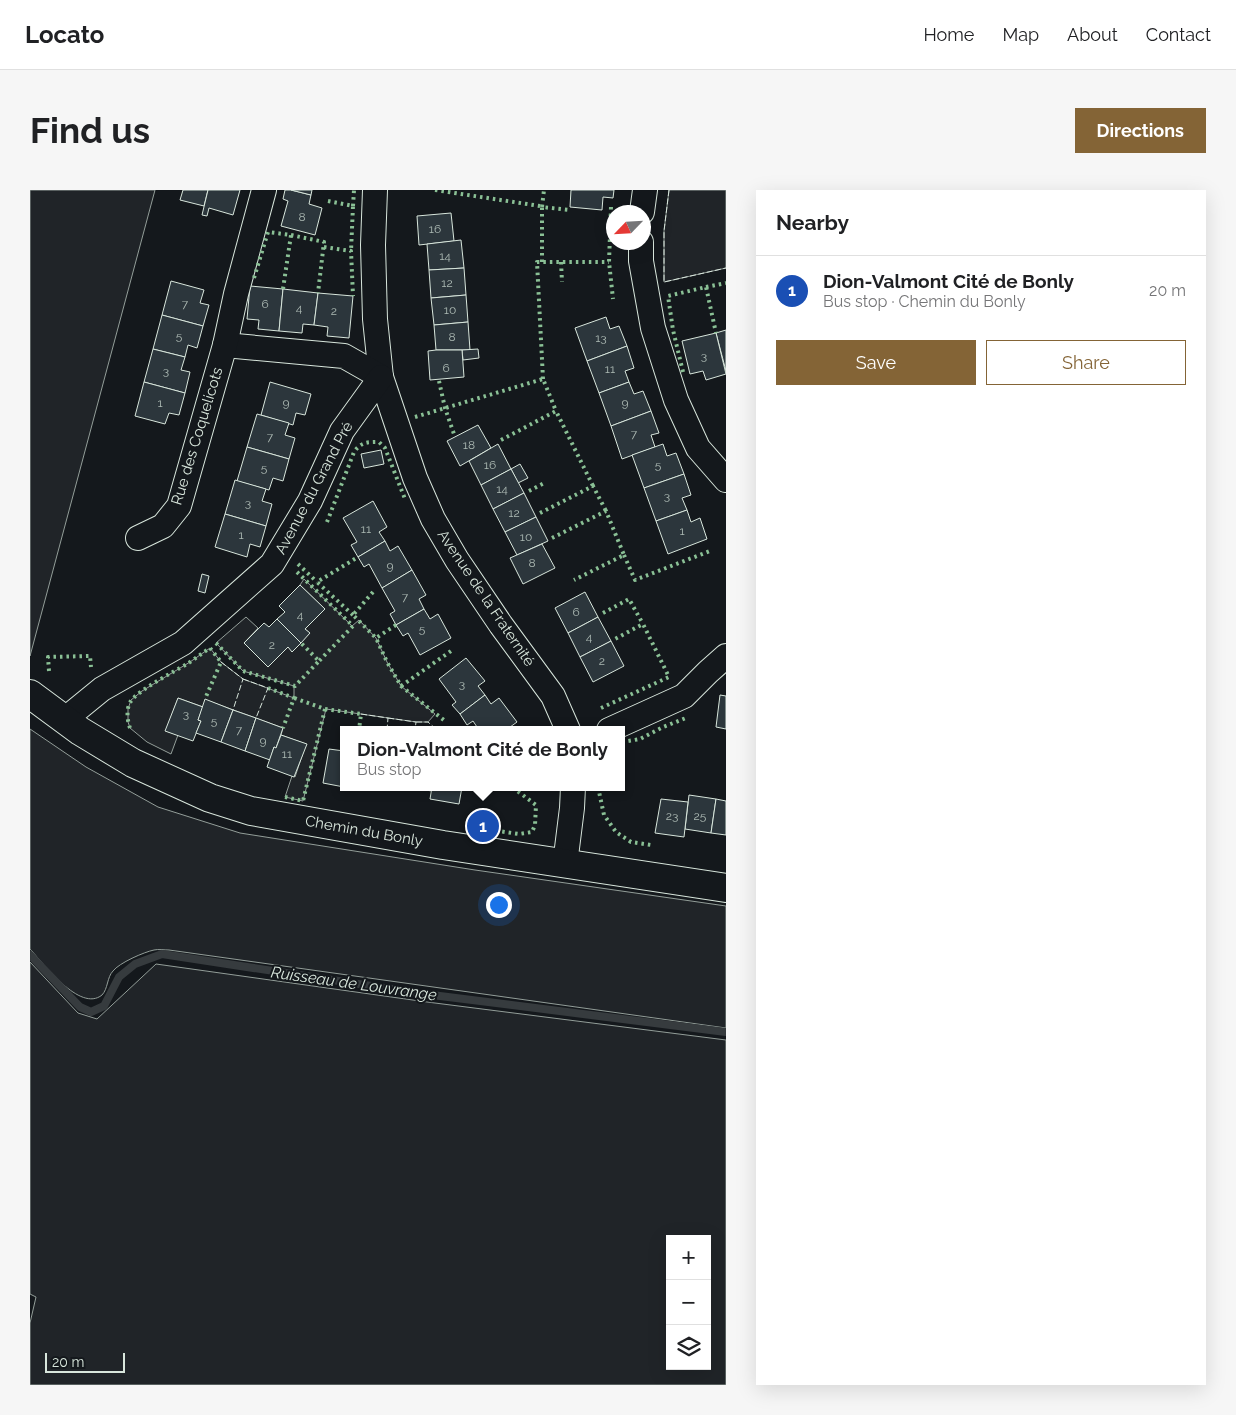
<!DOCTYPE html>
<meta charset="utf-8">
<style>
:root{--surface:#fff;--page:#f6f6f6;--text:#202124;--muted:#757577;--line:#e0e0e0;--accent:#846436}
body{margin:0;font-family:Raleway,sans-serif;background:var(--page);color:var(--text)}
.controls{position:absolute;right:15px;bottom:15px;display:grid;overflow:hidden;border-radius:0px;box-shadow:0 5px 20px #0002}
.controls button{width:45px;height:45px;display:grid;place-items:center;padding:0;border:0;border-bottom:1px solid var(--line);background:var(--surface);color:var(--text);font:25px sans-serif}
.compass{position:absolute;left:576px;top:15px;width:45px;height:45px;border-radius:50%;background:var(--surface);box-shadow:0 5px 20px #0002;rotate:245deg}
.scale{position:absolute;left:15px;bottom:12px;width:80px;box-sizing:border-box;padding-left:5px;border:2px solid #d8e6dc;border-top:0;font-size:14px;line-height:18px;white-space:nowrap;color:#d8e6dc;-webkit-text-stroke:4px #14181c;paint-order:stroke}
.you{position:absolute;left:468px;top:714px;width:18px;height:18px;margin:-12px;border:4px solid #fff;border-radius:50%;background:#1a73e8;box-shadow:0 0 0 8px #1a73e833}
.badge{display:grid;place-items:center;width:32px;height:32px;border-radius:50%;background:var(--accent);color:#fff;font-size:16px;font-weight:700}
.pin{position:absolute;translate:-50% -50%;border:2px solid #fff;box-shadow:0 1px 5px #0006}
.popup{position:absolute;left:310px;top:536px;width:285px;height:65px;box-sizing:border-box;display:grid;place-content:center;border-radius:0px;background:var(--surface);filter:drop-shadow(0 1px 4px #0005);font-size:16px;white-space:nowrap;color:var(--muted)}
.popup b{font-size:19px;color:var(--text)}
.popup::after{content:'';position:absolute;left:50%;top:100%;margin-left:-10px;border:10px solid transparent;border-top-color:var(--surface)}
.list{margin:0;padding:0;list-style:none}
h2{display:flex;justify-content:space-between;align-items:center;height:65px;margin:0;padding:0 20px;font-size:21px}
h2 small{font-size:16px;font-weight:400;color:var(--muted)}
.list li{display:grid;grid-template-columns:32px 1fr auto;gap:15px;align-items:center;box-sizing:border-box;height:70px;padding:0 20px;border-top:1px solid var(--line)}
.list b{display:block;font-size:19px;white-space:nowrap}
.list p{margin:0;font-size:16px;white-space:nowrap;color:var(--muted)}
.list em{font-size:16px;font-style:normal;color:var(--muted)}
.actions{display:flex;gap:10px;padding:15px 20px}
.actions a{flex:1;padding:11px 0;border:1px solid var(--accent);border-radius:0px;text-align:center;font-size:18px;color:var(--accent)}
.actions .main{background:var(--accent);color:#fff}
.icon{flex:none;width:28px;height:28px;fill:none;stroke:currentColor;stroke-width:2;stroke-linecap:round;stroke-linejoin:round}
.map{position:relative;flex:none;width:696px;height:1195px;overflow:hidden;border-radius:0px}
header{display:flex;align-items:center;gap:30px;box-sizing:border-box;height:70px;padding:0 25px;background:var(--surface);border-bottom:1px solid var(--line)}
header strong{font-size:24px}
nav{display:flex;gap:28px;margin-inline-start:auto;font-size:18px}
.intro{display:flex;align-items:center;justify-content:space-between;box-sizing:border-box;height:120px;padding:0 30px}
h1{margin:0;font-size:35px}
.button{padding:12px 22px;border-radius:0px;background:var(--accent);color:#fff;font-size:18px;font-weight:700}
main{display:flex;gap:30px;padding:0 30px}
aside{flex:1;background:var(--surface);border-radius:0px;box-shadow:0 5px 20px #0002}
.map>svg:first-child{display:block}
.green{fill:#202428;stroke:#939e99;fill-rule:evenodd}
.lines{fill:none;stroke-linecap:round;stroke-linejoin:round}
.stream{stroke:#363b3e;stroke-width:8}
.building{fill:#2c363c;stroke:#d8e6dc}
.street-casing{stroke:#d8e6dc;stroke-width:26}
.secondary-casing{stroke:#d8e6dc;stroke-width:30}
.street{stroke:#14181c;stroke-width:24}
.secondary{stroke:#14181c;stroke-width:28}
.hedge{stroke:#8ac095;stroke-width:4;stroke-dasharray:2.5 4;stroke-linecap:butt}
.fence{stroke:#d8e6dc;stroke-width:1;stroke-dasharray:6 2.5;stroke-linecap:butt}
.labels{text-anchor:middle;stroke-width:4;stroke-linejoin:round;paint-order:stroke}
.number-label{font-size:12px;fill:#adbab4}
.street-label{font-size:15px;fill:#d8e6dc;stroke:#14181c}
.water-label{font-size:16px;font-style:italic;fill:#d8e6dc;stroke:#14181c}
</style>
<header>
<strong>Locato</strong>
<nav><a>Home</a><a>Map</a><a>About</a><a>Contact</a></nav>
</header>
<div class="intro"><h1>Find us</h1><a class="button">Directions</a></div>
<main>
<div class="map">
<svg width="696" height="1195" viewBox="0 0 696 1195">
<rect width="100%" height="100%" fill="#14181c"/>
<g class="green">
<polygon points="0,0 125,0 0,466"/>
<polygon points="639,0 696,0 696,78 634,92 634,41"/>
<polygon points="274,389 322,436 329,430 346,448 357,472 371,496 405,524 398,532 386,532 296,519 273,611 255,607 262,586 265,587 276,554 251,545 253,538 176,510 173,517 148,508 136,541 148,545 141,564 117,552 100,538 98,532 98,519 101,510 112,501 160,472 180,458 191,472 213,489 264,508 264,496 213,481 186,453 216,427 228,438 214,453 238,477 258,457 262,461 280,443 275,439 295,419 270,395"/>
<path d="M 0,539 L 56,577 L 128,617 L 210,643 L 445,680 L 696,716 L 696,838 L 139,760 C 134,760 128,759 124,760 C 114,762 89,773 83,781 C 77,787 78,799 72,805 C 50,823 13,773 0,759 Z"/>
<path d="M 0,772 L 48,823 L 67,829 L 126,774 L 397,812 L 696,850 L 696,1195 L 0,1195 L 0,1133 L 6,1107 L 0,1104 ZM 640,1049 L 677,1049 L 677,1176 L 640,1176 Z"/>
</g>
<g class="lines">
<polyline class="stream" points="0,765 50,817 61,822 74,816 89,787 105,774 132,764 394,804 696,842"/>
</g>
<g class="building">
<polygon points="153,0 178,0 174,16 150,10"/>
<polygon points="178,0 210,0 203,25 179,18 177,26 172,25"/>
<polygon points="255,0 261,0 281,5 279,14 292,18 285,45 251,36 258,11 253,9"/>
<polygon points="261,0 282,0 281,5"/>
<polygon points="541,0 584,0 583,8 573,7 572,20 540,17"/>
<polygon points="421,23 424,51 389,55 387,26"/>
<polygon points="431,50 434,78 399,80 397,54"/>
<polygon points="434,78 436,105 401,108 399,80"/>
<polygon points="141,91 174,100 170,113 179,115 173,136 132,125"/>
<polygon points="220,96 253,99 249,141 228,139 229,130 217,129"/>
<polygon points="253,99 288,103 284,135 273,134 272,143 249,141"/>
<polygon points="288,103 323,106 319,148 297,146 298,137 284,135"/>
<polygon points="436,105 438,132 404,135 401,108"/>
<polygon points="132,125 173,136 167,158 158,155 155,167 123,159"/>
<polygon points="576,127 580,139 589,136 597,156 557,171 545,138"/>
<polygon points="438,132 440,160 406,160 404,135"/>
<polygon points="696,140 696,181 686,143"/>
<polygon points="686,143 696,184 676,190 673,181 660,184 652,151"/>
<polygon points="597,156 604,178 595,181 599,192 569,203 557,171"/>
<polygon points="123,159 155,167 151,180 160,182 155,203 114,192"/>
<polygon points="448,159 449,168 433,170 432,160"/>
<polygon points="406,160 432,160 434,187 400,190 398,161"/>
<polygon points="114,192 155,203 149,225 139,223 135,234 105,226"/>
<polygon points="240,192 281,204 275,225 266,223 263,235 231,225"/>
<polygon points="599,192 604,204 613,201 621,221 581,236 569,203"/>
<polygon points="621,221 629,243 621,245 625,257 592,269 581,236"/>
<polygon points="227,224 259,233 255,245 265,248 259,269 217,257"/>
<polygon points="448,235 461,258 430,276 417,251"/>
<polygon points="468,254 481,279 451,295 439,271"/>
<polygon points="633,254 637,266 646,263 654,284 614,298 602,265"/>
<polygon points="217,257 259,269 253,291 243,288 239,300 207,291"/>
<polygon points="351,260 354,274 334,278 331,264"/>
<polygon points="490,274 498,288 488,293 481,279"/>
<polygon points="481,279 494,303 463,319 451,295"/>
<polygon points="654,284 661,305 652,308 657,320 626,331 614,298"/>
<polygon points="205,290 236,299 232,311 242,314 236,336 195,324"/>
<polygon points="494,303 506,327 475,342 463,319"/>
<polygon points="343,311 357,337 349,342 355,351 328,367 321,355 327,352 313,328"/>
<polygon points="657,320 661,332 670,328 677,349 638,364 626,331"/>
<polygon points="195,324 236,336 230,357 220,354 217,367 185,357"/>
<polygon points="506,327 518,351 487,365 475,342"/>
<polygon points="355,351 360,361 368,356 382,380 352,398 339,374 334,377 328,367"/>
<polygon points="512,354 525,378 493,394 480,368"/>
<polygon points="382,380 396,405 389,409 394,419 366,435 360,424 365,421 352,398"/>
<polygon points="172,384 179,386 175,403 168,401"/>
<polygon points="270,395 295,419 275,439 280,443 271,453 247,429 255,422 249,416"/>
<polygon points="555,402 568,427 538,443 525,418"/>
<polygon points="394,419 400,429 408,424 421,448 390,465 378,443 373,446 366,435"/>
<polygon points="568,427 581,451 550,467 538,443"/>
<polygon points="247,429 271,453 262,462 258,457 238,477 214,453 234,433 239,437"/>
<polygon points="581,451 594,476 563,492 550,467"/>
<polygon points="436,468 455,491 448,496 455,505 430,524 422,515 426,512 409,489"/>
<polygon points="455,505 461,514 469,508 487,532 476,540 449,540 443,531 437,535 430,524"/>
<polygon points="690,505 696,506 696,539 686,537"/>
<polygon points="148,508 173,517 168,530 171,531 163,551 135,541"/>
<polygon points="175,509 203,520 191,552 166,543 171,531 168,530"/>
<polygon points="203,520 226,528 215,561 191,552"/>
<polygon points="226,528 253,538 246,558 244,557 240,570 215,561"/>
<polygon points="251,545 277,554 264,587 237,577 244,557 246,558"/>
<polygon points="299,559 314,561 314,597 293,593"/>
<polygon points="377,597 402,597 402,601"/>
<polygon points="402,597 432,597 429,614 400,609"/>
<polygon points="659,605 686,609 681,643 655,639"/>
<polygon points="631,609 658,612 654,647 625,643"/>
<polygon points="686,609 696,611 696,645 681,643"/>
</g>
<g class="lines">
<defs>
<g id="street">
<polyline points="345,0 343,55 345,129 351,187 385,288 403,329 427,370 471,435 523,506 538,540"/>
<polyline points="612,22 615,0"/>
<polyline points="611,52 611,71 623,138 646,210 668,258 696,290"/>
<polyline points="195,155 314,166 351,187"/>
<polyline points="108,348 133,336 149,316 195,155 206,104 234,0"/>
<polyline points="34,530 72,499 153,453 242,374 280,311 312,241 351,187"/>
<polyline points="579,540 654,506 678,482 696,466"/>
<polyline points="535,674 542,618 543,597"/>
</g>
<polyline id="secondary" points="0,504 50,541 103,573 180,608 221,621 413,655 696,698"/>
</defs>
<use href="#street" class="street-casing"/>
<use href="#secondary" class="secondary-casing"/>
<use href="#street" class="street"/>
<use href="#secondary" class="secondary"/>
<g class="hedge">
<polyline points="405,0 510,16"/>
<polyline points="298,11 323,16 321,61"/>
<polyline points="323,16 324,0"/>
<polyline points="512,17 514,0"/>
<polyline points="581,17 579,72 583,109"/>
<polyline points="261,45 294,52 288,103"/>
<polyline points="294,57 321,61 323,106"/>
<polyline points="512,72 512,17 539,20"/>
<polyline points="531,72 532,92"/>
<polyline points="224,88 238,42 261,45 253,99"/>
<polyline points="676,97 696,93"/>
<polyline points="653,182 643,140 638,106 676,97 686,143"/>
<polyline points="513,189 507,72 579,72"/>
<polyline points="409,191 415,218 425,247"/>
<polyline points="385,227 513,189 526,221"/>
<polyline points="471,250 526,221 563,296"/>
<polyline points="499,301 516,292"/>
<polyline points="510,323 563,296 576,321"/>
<path d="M 297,332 L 324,262 C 331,252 337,252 349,252 L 355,258 L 375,309"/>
<polyline points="522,348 576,321 594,365 544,390"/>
<polyline points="594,365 605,390 680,361"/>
<polyline points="268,374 287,392"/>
<polyline points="267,382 323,436 289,471"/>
<polyline points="343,402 323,425 346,448"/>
<polyline points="573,423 599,409 613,434"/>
<polyline points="323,425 287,392 328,367"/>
<polyline points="366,435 346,448 357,472 371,496 421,461"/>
<polyline points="186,453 213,481 265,496 289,471 271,453"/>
<polyline points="19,481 18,467 60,466 61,477"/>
<polyline points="371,496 415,531"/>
<polyline points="238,498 264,508 253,538"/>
<polyline points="571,518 639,487 613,434 585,449"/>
<polyline points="295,519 331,524 329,540"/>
<path d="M 100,538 C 97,530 96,518 101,511 C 107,501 145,481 157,474 C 165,469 172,463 180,458 L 191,472 L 175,509"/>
<polyline points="592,552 610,549 633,537 656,528"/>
<polyline points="568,597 574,625 586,642 601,652 621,655"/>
<polyline points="255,607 273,611 295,519 264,508"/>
<polyline points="440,637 489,644 502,642 505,635 506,615 482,597"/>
</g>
<g class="fence">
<polyline points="639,0 634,41 634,92 696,78"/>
<polyline points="191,472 213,489 203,520"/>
<polyline points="213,489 238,498 226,528"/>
<polyline points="331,524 358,528 357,540"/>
<polyline points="358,528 386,532 385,540"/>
<polyline points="386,532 398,532 407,540"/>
</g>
</g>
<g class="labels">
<g class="number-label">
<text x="272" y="31">8</text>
<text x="405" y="43">16</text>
<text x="415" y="70">14</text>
<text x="417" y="97">12</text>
<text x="155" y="118">7</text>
<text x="235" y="118">6</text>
<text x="269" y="122">4</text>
<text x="420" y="124">10</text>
<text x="304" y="125">2</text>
<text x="149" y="150">5</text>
<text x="422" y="151">8</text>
<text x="571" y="152">13</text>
<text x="674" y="170">3</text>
<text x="416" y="182">6</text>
<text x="580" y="183">11</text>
<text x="136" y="185">3</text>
<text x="130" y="217">1</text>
<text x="256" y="217">9</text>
<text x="595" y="217">9</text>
<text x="604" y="248">7</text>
<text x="240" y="251">7</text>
<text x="439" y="259">18</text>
<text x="460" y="279">16</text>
<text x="628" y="279">5</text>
<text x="234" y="282">5</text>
<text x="472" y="303">14</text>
<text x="637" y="310">3</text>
<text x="218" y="317">3</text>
<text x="484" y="327">12</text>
<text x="336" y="343">11</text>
<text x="652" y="345">1</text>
<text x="211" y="349">1</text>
<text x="496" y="351">10</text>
<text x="502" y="377">8</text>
<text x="360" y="380">9</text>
<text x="375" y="411">7</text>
<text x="546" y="426">6</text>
<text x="270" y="429">4</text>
<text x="392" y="443">5</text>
<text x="559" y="451">4</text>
<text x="242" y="459">2</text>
<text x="572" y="475">2</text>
<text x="432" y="498">3</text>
<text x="156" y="528">3</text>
<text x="184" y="535">5</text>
<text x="209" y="544">7</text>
<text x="233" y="555">9</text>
<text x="257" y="568">11</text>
<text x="642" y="630">23</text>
<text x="670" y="630">25</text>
</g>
<g class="street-label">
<text transform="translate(167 246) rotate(-73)" y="5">Rue des Coquelicots</text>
<text transform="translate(284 298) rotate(-62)" y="5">Avenue du Grand Pré</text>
<text transform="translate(456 408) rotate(56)" y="5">Avenue de la Fraternité</text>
<text transform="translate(334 641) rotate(10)" y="5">Chemin du Bonly</text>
</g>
<g class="water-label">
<text transform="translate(324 793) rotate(8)" y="6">Ruisseau de Louvrange</text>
</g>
</g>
</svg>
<div class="controls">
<button>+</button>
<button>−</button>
<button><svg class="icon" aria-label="layers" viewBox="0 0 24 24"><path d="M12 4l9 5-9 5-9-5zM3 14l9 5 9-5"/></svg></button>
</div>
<svg class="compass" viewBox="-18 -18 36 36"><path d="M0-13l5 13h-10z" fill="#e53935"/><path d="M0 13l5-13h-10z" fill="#757577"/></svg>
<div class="scale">20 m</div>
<div class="you"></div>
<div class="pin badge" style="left:453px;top:636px;background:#1a4fb4">1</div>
<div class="popup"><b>Dion-Valmont Cité de Bonly</b>Bus stop</div>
</div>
<aside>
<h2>Nearby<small></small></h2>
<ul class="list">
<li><span class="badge" style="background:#1a4fb4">1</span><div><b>Dion-Valmont Cité de Bonly</b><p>Bus stop · Chemin du Bonly</p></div><em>20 m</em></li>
</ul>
<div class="actions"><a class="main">Save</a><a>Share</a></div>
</aside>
</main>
